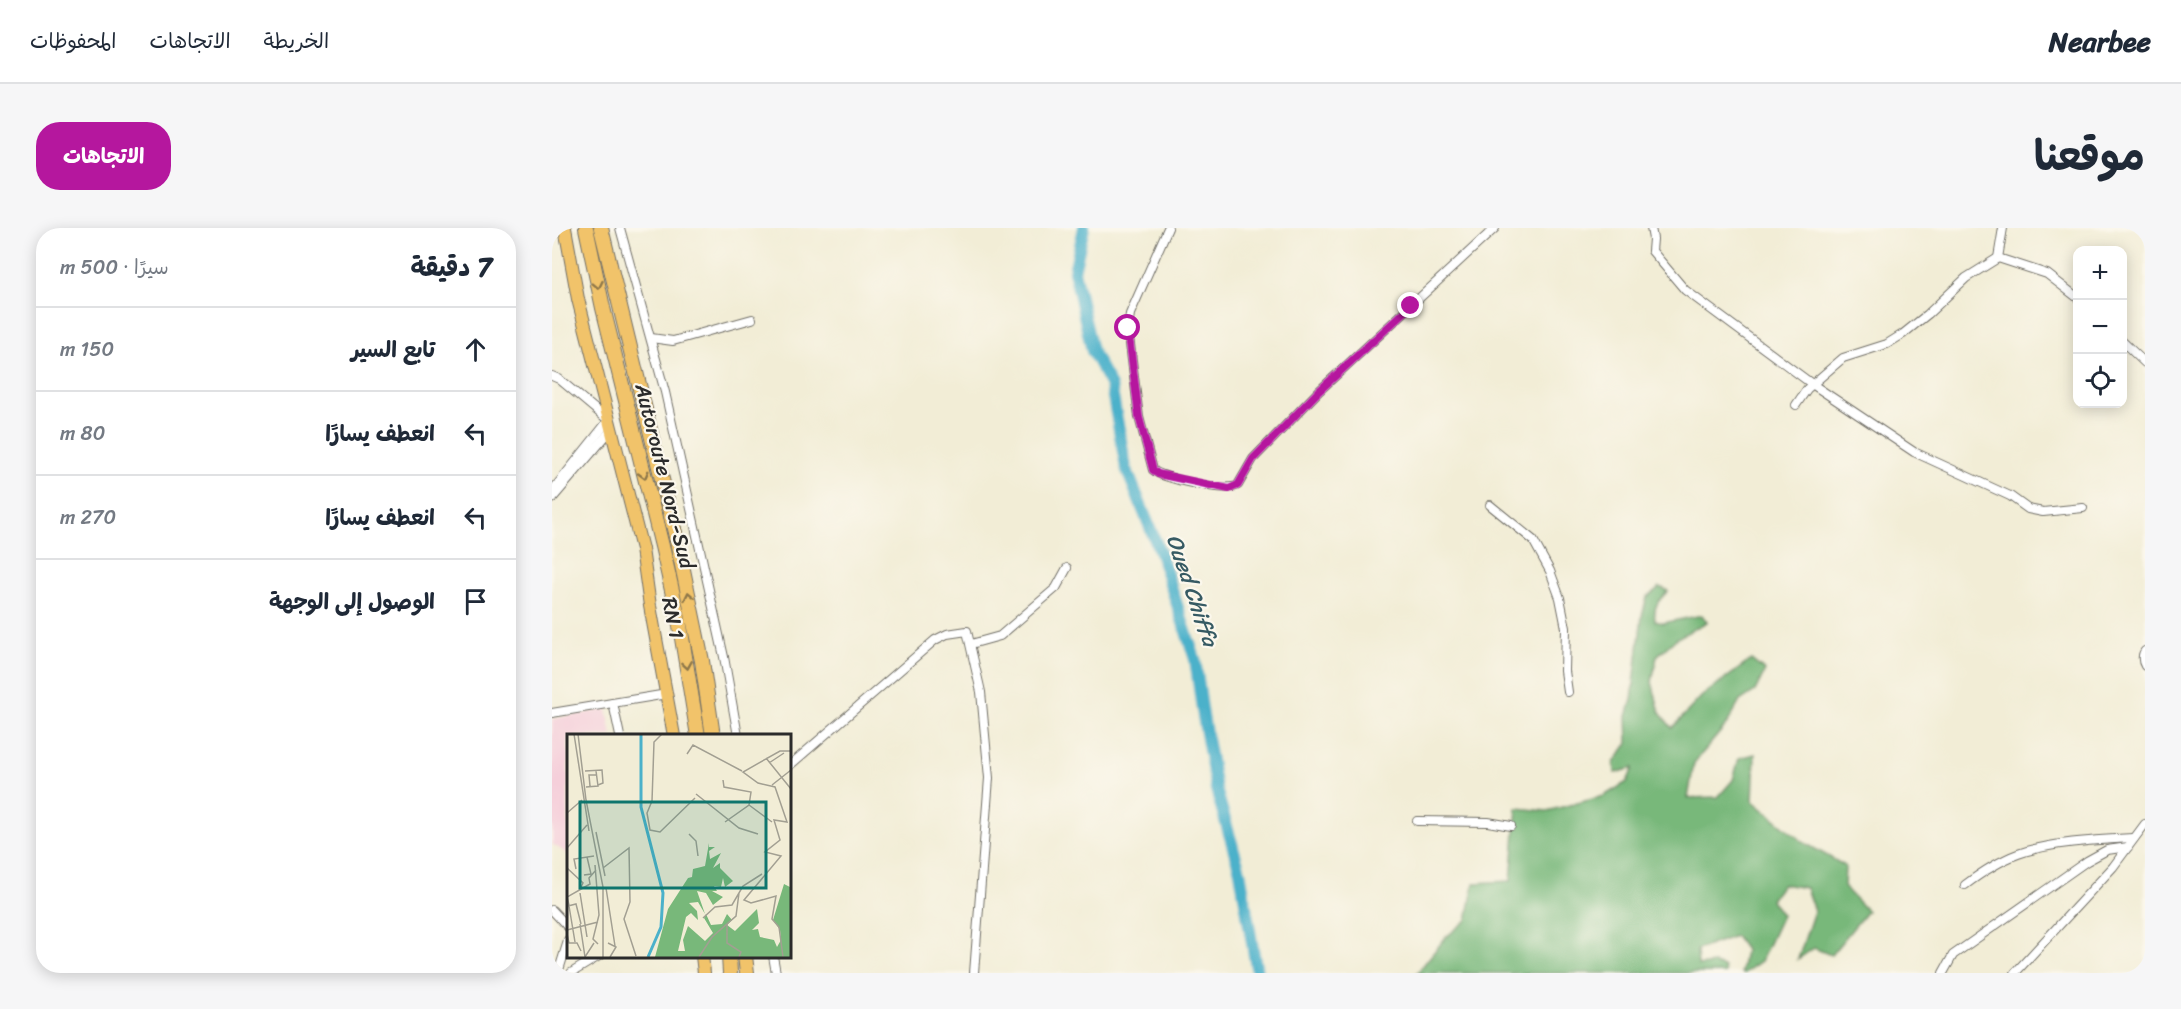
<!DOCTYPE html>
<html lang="ar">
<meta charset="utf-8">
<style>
:root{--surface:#fff;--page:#f6f6f7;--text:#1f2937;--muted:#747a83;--line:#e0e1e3;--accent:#b5179e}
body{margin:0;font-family:Sriracha,"Playpen Sans Arabic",sans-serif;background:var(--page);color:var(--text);direction:rtl}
.controls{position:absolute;right:18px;top:18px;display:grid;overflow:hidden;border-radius:12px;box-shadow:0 3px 15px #0003}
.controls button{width:54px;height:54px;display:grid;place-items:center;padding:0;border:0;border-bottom:2px solid var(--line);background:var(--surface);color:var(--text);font:30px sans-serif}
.stop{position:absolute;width:18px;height:18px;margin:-14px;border:4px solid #b5179e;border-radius:50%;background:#fff}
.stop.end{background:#b5179e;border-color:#fff;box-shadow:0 2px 6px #0008}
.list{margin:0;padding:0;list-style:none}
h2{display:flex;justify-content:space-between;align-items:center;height:78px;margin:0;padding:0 24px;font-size:26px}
h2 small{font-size:20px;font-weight:400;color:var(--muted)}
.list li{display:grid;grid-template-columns:39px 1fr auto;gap:18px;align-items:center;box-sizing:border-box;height:84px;padding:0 24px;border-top:2px solid var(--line)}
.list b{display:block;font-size:22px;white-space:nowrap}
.list em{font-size:20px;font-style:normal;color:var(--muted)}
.icon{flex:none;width:33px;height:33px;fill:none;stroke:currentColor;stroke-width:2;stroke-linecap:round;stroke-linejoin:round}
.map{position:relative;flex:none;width:1593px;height:745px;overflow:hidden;direction:ltr;border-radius:24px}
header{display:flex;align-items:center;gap:36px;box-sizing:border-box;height:84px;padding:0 30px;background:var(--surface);border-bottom:2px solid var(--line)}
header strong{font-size:28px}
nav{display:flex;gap:33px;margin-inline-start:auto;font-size:21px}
.intro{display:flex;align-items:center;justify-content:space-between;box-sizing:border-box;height:144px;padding:0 36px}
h1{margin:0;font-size:42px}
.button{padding:15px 27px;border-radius:24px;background:var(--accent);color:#fff;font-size:21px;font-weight:700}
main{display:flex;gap:36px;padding:0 36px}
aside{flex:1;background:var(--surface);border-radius:24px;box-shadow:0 3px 15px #0003}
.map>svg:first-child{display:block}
.built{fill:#f5cfda}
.forest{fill:#78b87a;stroke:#527252;stroke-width:1.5}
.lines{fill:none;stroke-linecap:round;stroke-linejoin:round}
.river{stroke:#4bb1ca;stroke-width:12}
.street-casing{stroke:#716f67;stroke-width:10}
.primary-casing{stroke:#716f67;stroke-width:14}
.highway-casing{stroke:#716f67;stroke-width:16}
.street{stroke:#fff;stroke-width:8}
.primary{stroke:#f1c36a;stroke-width:12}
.highway{stroke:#f1c36a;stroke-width:14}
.oneway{stroke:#8e774a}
.route{stroke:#b5179e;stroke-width:8}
.labels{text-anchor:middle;stroke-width:4.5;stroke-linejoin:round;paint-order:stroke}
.street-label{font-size:21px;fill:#2b2b2b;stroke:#fbf7ec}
.water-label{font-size:22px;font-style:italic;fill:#365a63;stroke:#fbf7ec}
.inset-river{fill:none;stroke:#4bb1ca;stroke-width:3}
.inset-road{fill:none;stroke:#a29f92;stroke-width:1.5}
.view{fill:#0f766e;fill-opacity:0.15;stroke:#0f766e;stroke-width:3}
.inset-edge{fill:none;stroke:#2b2b2b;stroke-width:3}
</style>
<header>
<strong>Nearbee</strong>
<nav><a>الخريطة</a><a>الاتجاهات</a><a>المحفوظات</a></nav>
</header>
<div class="intro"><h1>موقعنا</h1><a class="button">الاتجاهات</a></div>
<main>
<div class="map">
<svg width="1593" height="745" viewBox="0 0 1593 745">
<rect width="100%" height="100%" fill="#fbf7ec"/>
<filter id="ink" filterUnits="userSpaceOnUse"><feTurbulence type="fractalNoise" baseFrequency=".0167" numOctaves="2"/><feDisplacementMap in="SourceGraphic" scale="12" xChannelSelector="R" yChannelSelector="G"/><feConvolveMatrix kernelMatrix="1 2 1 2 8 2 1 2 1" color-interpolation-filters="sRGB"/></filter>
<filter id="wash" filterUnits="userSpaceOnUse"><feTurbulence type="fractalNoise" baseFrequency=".008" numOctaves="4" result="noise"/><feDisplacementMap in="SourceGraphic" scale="24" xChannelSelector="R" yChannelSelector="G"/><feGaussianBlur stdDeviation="1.35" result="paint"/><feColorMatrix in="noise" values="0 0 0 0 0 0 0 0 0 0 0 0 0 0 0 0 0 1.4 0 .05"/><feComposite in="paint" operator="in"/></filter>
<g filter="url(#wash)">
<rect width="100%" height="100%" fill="#f2edd6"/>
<polygon class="built" points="55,481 60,508 16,508 16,626 0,616 0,491"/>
<path class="forest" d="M 1108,359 L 1116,363 C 1106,373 1101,378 1103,393 L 1111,395 L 1150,387 L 1155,394 L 1125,410 L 1105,428 L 1100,454 L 1108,485 L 1120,500 L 1150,468 L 1199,432 L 1213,443 L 1203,463 L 1188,473 L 1175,496 L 1142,535 L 1136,570 L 1166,569 L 1181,552 L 1187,530 L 1203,526 L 1201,573 L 1251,614 L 1293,638 L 1292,659 L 1315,683 L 1279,727 L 1262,720 L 1246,731 L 1262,683 L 1254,660 L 1230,656 L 1219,672 L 1230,687 L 1209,733 L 1192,745 L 1189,745 L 1193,722 L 1183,708 L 1145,722 L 1146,738 L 1162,736 L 1172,739 L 1173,745 L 865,745 L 894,709 L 915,692 L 922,655 L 959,653 L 965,580 L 995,583 L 1052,568 L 1075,554 L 1081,540 L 1063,545 L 1062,535 L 1076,515 L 1075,488 L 1080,472 L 1090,388 L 1095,369 Z"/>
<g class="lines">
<polyline class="river" points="532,0 522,43 540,123 559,158 574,240 607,322 643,431 651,488 664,561 688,643 705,745"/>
</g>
</g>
<g filter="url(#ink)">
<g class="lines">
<defs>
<g id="street">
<polyline points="68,0 113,164 172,429 186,508"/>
<path d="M 616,0 L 578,86 L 576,100 L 587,189 L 601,242 C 612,251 675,265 686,257 L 701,231 L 767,163 L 943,0"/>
<polyline points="1099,0 1101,11 1100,23 1133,62 1260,156 1362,224 1458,268 1476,281 1491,284 1531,280"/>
<polyline points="1446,30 1495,46 1526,70"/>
<polyline points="1446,30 1451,0"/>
<polyline points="99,110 121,113 200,91"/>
<polyline points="1570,113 1593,135"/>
<polyline points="0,148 7,151 56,192"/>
<polyline points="1244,177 1255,161 1291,130 1335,116 1351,106 1376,86 1414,50 1446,30"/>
<polyline points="0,263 56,193"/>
<polyline points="0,271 59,202"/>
<polyline points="938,277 981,312 998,343 1008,370 1014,400 1013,443 1016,464"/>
<polyline points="419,416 448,408 504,360 515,340"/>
<path d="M 1593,423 C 1590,427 1590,433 1593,438"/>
<polyline points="61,475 68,508"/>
<polyline points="0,485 115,466"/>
<polyline points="237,538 383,412 395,406 415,403 429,464 437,550 422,745"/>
<polyline points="865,593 936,594 959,598"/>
<path d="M 1413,657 C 1429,645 1447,633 1466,626 C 1500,614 1546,612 1582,610"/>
<polyline points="0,682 16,699"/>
<polyline points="221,728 224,745"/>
<polyline points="6,745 16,713"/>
<polyline points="19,745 47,728"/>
<polyline points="1391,745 1401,727 1535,633 1555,622 1576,619"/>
<polyline points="1463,745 1561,639 1593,596"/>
</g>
<g id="primary">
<polyline points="13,0 26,71 90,321 98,378 122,508"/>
<polyline points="150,728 152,745"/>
</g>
<g id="highway">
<polyline points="34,0 51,80 110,318 128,398 146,508"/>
<polyline points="49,0 125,313 150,433 161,508"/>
<polyline points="177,728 178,745"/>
<polyline points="193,728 195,745"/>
</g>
</defs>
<use href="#street" class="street-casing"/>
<use href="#primary" class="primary-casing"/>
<use href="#highway" class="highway-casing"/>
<use href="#street" class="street"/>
<use href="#primary" class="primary"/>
<use href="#highway" class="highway"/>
</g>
<defs><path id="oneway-chevron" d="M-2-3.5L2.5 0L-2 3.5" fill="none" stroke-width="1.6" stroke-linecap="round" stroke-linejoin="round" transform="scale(1.5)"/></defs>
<g class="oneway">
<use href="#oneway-chevron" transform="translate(46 57) rotate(78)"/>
<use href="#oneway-chevron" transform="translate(92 247) rotate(75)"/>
<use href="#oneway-chevron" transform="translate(137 368) rotate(-102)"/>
<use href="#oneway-chevron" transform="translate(135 437) rotate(81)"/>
</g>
</g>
<g class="lines" filter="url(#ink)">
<polyline class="route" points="576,100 587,189 601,242 606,246 677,261 686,257 701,231 767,163 859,78"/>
</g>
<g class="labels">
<g class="street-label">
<text transform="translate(113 248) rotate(76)" y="7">Autoroute Nord-Sud</text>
<text transform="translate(121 390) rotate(79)" y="7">RN 1</text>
</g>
<g class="water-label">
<text transform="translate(641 362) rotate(71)" y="8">Oued Chiffa</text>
</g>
</g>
<g transform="translate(15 506)">
<rect width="224" height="224" fill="#f2edd6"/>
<path d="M 142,109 L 142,113 L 148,113 L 142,117 L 143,125 L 154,119 L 146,134 L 153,129 L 153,134 L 166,147 L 158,153 L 156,144 L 154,153 L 147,152 L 150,157 L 145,157 L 156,163 L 146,171 L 139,159 L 130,157 L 138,180 L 131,168 L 122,169 L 130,177 L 131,186 L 124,179 L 119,183 L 111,217 L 118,217 L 116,206 L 121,192 L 138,207 L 146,199 L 137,184 L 139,180 L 144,191 L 155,190 L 160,180 L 165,186 L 160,191 L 168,197 L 190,175 L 192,189 L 185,196 L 191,195 L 193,203 L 207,206 L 210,213 L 214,206 L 213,196 L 206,186 L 217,150 L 223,153 L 223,223 L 88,223 L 101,175 L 121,144 L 125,143 L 126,135 L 138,132 Z" fill="#78b87a"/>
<path class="inset-river" d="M 74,0 L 74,73 L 96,159 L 94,193 L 81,223"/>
<path class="inset-road" d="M 7,0 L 22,97M 11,0 L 19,66 L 36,153 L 36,223M 95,0 L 87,8 L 85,67 L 80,79 L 83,96 L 93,98 L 128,64M 120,20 L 126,11 L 175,37M 199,24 L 224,55M 202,29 L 217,19M 18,37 L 35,36 L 36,49 L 31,51M 156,46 L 157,53 L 184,58 L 182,71 L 158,88M 205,51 L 224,36M 23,52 L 22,41 L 30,41M 19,53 L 31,52 L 29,37M 129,60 L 172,94 L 191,100M 182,71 L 205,88M 0,79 L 15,66M 29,98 L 38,142M 122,100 L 129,107 L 131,122M 0,114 L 20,91M 28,131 L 32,181 L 26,205 L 31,210M 0,134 L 16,149 L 13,155M 36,134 L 62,114 L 63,168 L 57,185 L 69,222M 9,135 L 7,125 L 27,122M 17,141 L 24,140 L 20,123M 39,154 L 48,212M 13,159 L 20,203M 2,171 L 0,163 L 23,150 L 22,144 L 29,136M 1,172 L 9,170 L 14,190M 2,172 L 8,208M 136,184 L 148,173 L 165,171 L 176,152 L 195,140M 13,190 L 18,223 L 27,209M 160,190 L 160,209 L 174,218 L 172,223M 0,196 L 31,188M 0,200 L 2,209 L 10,209 L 14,217M 41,209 L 49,213 L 43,223M 132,223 L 145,203 L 169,182 L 172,159M 216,223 L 212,193 L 205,185 L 209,162 L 184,169 L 177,166 L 214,122 L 198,118 L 213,106 L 207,86 L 220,88 L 208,53 L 191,49 L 176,38 L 213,17 L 224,17"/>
<path class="view" d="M 13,68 L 199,68 L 199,154 L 13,154 Z"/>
<rect width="224" height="224" class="inset-edge"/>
</g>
</svg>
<div class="controls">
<button>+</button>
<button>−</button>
<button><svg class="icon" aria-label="locate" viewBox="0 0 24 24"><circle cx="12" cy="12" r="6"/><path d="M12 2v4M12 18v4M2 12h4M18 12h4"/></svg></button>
</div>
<div class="stop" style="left:576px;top:100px"></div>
<div class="stop end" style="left:859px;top:78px"></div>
</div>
<aside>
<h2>7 دقيقة<small>سيرًا · 500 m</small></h2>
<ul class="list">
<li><svg class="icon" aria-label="ahead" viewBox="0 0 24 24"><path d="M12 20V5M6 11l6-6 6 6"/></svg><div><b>تابع السير</b></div><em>150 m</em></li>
<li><svg class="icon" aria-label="left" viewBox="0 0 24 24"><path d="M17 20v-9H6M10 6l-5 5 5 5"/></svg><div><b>انعطف يسارًا</b></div><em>80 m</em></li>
<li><svg class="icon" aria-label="left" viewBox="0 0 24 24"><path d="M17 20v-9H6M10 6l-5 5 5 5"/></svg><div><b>انعطف يسارًا</b></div><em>270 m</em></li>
<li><svg class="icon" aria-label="arrive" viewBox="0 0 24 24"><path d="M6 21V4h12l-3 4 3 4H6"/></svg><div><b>الوصول إلى الوجهة</b></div></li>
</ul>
</aside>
</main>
